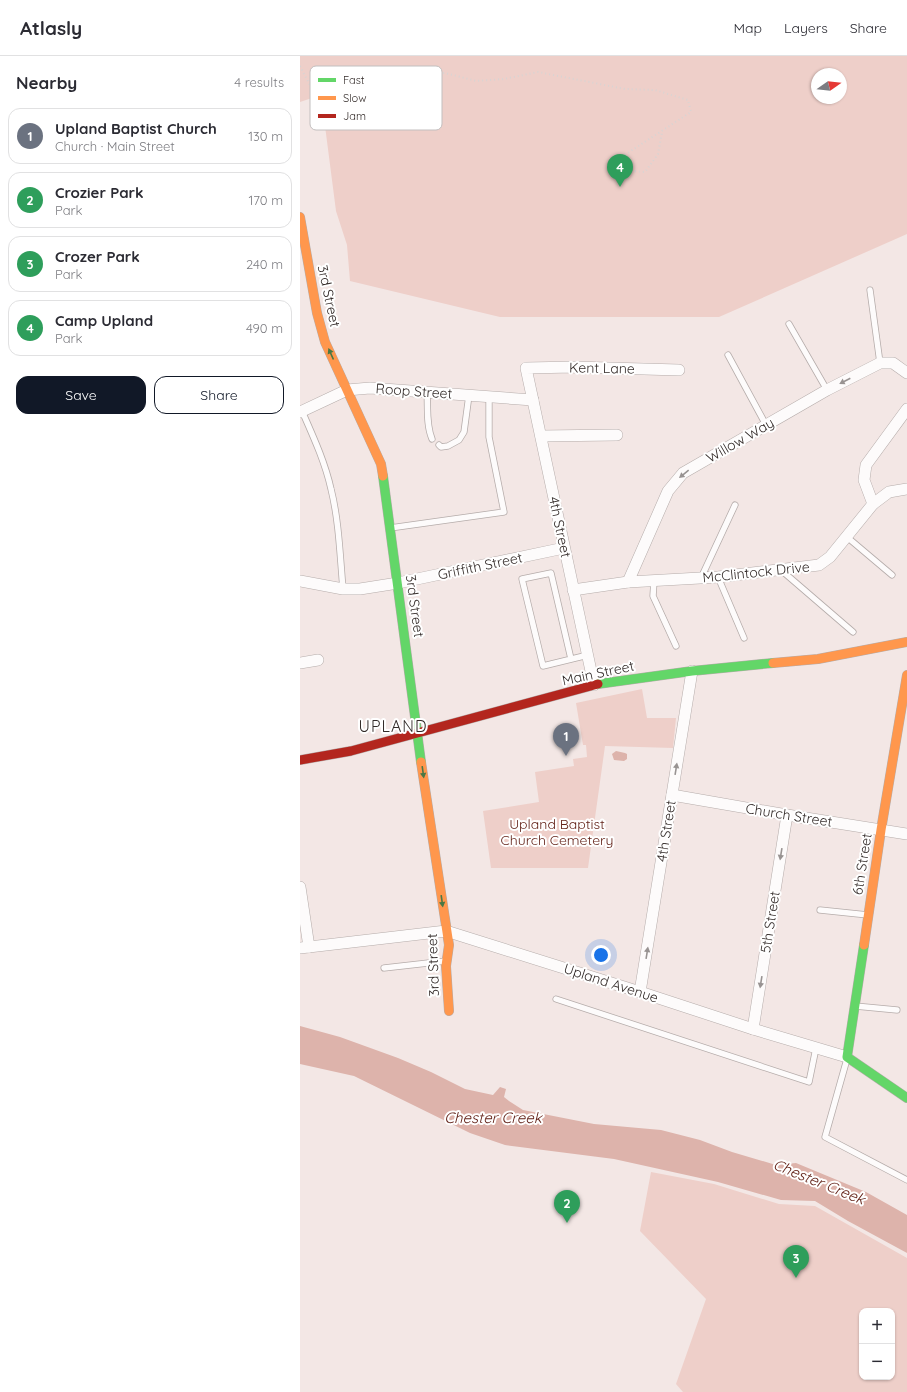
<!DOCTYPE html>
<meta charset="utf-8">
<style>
:root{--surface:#fff;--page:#f7f7f7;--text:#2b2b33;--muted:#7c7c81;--line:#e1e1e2;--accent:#111827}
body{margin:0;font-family:Quicksand,sans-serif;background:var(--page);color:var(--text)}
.controls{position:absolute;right:12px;bottom:12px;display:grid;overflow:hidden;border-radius:8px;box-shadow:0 1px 3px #0004}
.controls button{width:36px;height:36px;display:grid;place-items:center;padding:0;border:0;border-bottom:1px solid var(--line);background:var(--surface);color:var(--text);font:20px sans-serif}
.compass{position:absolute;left:511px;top:12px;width:36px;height:36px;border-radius:50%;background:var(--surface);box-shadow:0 1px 3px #0004;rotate:76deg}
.you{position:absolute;left:301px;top:899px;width:14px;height:14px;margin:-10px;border:3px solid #fff;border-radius:50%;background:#1a73e8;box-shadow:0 0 0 6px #1a73e833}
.badge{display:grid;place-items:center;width:26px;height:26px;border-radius:50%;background:var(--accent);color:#fff;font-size:13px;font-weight:700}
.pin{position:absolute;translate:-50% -33px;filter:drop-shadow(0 1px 2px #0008)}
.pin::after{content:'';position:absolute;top:21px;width:14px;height:12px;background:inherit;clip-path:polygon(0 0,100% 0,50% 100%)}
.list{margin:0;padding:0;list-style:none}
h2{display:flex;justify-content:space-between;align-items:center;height:52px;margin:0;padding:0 16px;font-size:17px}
h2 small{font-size:13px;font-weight:400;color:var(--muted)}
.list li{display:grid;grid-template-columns:26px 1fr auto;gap:12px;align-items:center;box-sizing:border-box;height:56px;margin:0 8px 8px;padding:0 8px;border:1px solid var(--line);border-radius:12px}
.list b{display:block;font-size:15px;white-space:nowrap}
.list p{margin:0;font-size:13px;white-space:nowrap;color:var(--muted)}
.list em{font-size:13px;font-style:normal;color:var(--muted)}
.actions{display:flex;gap:8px;padding:12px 16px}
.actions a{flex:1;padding:9px 0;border:1px solid var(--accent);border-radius:12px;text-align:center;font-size:14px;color:var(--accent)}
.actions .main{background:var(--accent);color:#fff}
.map{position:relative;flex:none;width:607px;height:1336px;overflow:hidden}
header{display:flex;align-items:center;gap:24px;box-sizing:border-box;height:56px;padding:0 20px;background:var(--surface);border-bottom:1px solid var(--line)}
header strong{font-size:19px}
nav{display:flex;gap:22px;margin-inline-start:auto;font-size:14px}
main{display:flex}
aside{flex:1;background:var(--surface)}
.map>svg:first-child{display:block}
.green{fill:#eecfc9;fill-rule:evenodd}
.water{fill:#ddb3ab}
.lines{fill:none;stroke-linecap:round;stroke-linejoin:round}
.lane-casing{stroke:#b5acaa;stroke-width:7}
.street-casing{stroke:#b5acaa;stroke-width:12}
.fast-casing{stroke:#b5acaa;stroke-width:10}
.slow-casing{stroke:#b5acaa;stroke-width:10}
.jam-casing{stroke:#b5acaa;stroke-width:10}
.path{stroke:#d8d4d3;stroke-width:2;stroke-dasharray:1 3;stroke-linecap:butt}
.lane{stroke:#fdfbfb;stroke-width:5.5}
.street{stroke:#fdfbfb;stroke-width:11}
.fast{stroke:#63d668;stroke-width:9}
.slow{stroke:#ff974d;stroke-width:9}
.jam{stroke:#b3261e;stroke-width:9}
.oneway{fill:#497845}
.oneway2{fill:#989392}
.labels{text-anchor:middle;stroke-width:4;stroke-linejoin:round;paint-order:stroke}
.street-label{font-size:14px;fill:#332b29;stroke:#fff}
.park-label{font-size:14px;fill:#642319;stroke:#fff}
.water-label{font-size:15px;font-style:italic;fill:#622117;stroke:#fff}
.quarter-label{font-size:16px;letter-spacing:1px;fill:#332b29;stroke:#fff}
.key{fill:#fff;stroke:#c2bfbf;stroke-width:1}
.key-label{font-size:11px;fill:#332b29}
</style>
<header>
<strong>Atlasly</strong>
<nav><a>Map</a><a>Layers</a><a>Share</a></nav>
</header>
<main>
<aside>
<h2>Nearby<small>4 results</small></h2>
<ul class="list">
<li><span class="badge" style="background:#6b7280">1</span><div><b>Upland Baptist Church</b><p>Church · Main Street</p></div><em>130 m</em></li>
<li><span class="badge" style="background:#2e9e5b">2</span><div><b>Crozier Park</b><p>Park</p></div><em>170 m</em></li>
<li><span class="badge" style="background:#2e9e5b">3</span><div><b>Crozer Park</b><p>Park</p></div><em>240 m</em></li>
<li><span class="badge" style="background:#2e9e5b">4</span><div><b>Camp Upland</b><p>Park</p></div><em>490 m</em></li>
</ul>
<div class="actions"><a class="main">Save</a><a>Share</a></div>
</aside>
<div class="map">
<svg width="607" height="1336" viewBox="0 0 607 1336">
<rect width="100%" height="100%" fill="#f3e7e5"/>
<g class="green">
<path d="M 0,0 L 607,0 L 607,178 L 419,261 L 200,261 L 50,225 L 47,189 L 36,155 L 21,39 L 0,46 ZM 517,18 L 541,18 L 541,42 L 517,42 Z"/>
<polygon points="342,633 347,662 376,662 373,692 305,690 288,812 191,812 183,755 239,746 235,716 274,710 273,703 287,701 286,689 283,689 276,647"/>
<path d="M 351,1116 L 414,1128 L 479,1148 L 515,1150 L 607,1202 L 607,1336 L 383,1336 L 376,1328 L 406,1243 L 340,1175 ZM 562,1255 L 592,1255 L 592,1321 L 562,1321 Z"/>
</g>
<g class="water">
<polygon points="316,695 325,697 327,698 327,703 324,705 314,704 312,698"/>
<polygon points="0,970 40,981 98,1002 131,1016 165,1033 193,1039 200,1031 206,1033 204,1041 209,1045 223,1054 294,1068 361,1074 400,1084 432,1096 476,1109 496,1107 566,1136 607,1159 607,1197 548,1165 515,1145 481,1144 418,1126 314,1103 205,1089 170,1077 54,1020 0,1008"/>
</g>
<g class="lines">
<defs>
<g id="lane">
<polyline points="570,234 580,307"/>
<polyline points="489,268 527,334"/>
<polyline points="428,299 466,369"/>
<path d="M 127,336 C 128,351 126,369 132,383"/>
<path d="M 2,355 C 13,380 25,406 31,433 C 39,465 40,500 43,533"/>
<polyline points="139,389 141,391 148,390 159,384 164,376 169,339"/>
<polyline points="90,472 204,456 189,381 189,341"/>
<polyline points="547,481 592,519"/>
<polyline points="481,514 553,576"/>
<polyline points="418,521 444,582"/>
<polyline points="401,522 435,449"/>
<polyline points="354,525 353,540 376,590"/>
<polyline points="271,603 251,517 222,523 243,610 288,599"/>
<polyline points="520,854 568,859"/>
<polyline points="84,912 146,905"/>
<polyline points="256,943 509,1026 516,992"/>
<polyline points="555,950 597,954"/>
<polyline points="547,1003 525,1081 607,1124"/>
</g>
<g id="street">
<polyline points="0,356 47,334 70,332 233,344"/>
<polyline points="241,380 317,379"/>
<polyline points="573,448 564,424 566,409 607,353"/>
<polyline points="0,525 43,533 60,533 98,527 264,492"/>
<polyline points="328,526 368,435 383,417 527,334 580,307 593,307 607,317"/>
<polyline points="273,534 328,526 418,521 519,509 530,501 573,448 589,436 607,433"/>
<polyline points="0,607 18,604"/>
<polyline points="294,629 226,312 274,311 379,314"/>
<polyline points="372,739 487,759 607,778"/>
<polyline points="0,831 9,891"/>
<polyline points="0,892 146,875 340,936 453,973 547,1001"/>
<polyline points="340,936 392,615"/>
<polyline points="453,973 487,759"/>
</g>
<g id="fast">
<polyline points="83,420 121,706"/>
<polyline points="298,628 392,615 473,607"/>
<polyline points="564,889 547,1001 607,1042"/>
</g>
<g id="slow">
<polyline points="0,161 17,257 25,286 81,408 83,420"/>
<polyline points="473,607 518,603 607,586"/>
<polyline points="121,706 149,889 146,910 149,955"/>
<polyline points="564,889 581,774 607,619"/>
</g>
<polyline id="jam" points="0,704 51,695 298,628"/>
</defs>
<use href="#lane" class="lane-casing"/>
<use href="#street" class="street-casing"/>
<use href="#fast" class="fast-casing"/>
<use href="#slow" class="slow-casing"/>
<use href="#jam" class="jam-casing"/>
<polyline class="path" points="0,10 15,39 55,46 95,23 116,19 145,17 176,25 204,23 238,16 325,33 355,34 388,44 391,56 323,100 331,115 345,116 358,98 362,76"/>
<use href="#lane" class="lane"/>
<use href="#street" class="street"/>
<use href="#fast" class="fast"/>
<use href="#slow" class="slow"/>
<use href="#jam" class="jam"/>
</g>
<defs><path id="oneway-solid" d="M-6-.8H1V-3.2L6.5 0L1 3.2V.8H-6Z"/></defs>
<g class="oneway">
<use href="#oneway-solid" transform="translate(31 298) rotate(-114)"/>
<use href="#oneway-solid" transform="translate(123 716) rotate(82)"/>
<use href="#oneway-solid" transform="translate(142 845) rotate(82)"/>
</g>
<g class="oneway2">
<use href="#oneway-solid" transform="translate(545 325) rotate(153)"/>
<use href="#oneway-solid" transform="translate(384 418) rotate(141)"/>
<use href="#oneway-solid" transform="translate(376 713) rotate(-81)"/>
<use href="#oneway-solid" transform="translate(481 798) rotate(99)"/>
<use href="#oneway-solid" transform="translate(347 897) rotate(-81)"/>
<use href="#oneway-solid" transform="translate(461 926) rotate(99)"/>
</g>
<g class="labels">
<g class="street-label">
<text transform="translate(29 240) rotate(78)" y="5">3rd Street</text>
<text transform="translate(302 312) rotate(1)" y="5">Kent Lane</text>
<text transform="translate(114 335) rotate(4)" y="5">Roop Street</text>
<text transform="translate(440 384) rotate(-30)" y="5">Willow Way</text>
<text transform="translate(260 471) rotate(78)" y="5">4th Street</text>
<text transform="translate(180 510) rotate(-12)" y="5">Griffith Street</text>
<text transform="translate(456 516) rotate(-6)" y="5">McClintock Drive</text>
<text transform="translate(115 550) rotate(82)" y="5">3rd Street</text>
<text transform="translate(298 617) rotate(-12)" y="5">Main Street</text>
<text transform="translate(489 759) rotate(9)" y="5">Church Street</text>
<text transform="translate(366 775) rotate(-81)" y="5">4th Street</text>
<text transform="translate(562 808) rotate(-81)" y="5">6th Street</text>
<text transform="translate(470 866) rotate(-81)" y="5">5th Street</text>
<text transform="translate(133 909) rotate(-92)" y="5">3rd Street</text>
<text transform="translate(311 927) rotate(18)" y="5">Upland Avenue</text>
</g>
<g class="park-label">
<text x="257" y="773">Upland Baptist<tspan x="257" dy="16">Church Cemetery</tspan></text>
</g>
<g class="water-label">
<text x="193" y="1067">Chester Creek</text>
<text transform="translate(519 1126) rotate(22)" y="5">Chester Creek</text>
</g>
<g class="quarter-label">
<text x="93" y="676">UPLAND</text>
</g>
</g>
<rect x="10" y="10" width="132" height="64" rx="6" class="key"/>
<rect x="18" y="22" width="18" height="4" fill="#63d668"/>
<rect x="18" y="40" width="18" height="4" fill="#ff974d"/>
<rect x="18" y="58" width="18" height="4" fill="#b3261e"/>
<g class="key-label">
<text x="43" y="28">Fast</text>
<text x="43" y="46">Slow</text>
<text x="43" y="64">Jam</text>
</g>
</svg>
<div class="controls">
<button>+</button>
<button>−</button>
</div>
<svg class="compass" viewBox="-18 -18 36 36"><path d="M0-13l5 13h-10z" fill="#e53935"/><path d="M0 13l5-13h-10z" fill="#7c7c81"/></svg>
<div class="you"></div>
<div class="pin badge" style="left:266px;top:700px;background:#6b7280">1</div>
<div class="pin badge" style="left:267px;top:1167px;background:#2e9e5b">2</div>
<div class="pin badge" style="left:496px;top:1222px;background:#2e9e5b">3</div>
<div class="pin badge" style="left:320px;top:131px;background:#2e9e5b">4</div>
</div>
</main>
